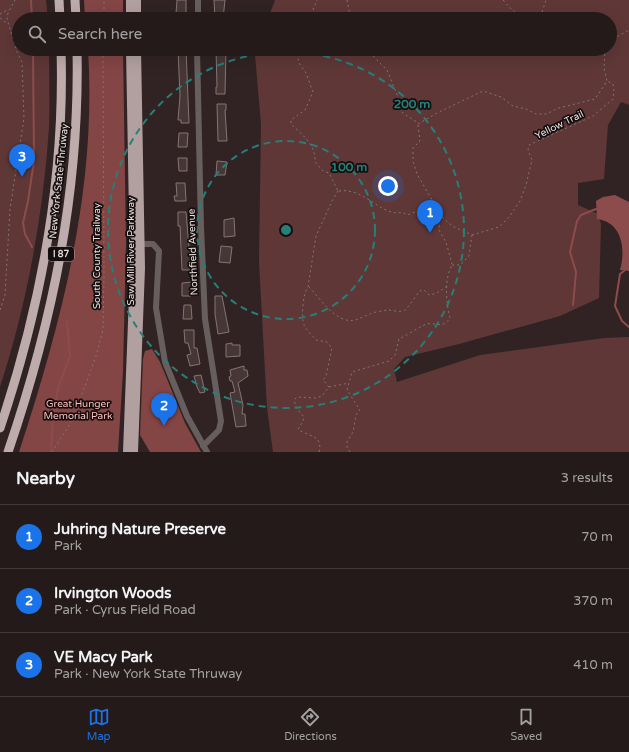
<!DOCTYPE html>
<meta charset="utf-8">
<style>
:root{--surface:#251a1a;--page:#312727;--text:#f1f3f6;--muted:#a3a1a2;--line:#423839;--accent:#1a73e8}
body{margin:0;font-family:"Varela Round",sans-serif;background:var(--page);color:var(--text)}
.you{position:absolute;left:388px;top:186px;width:14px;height:14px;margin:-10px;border:3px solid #fff;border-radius:50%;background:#1a73e8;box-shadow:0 0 0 6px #1a73e833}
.badge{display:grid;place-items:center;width:26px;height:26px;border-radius:50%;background:var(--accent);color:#fff;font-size:13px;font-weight:700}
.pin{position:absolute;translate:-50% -33px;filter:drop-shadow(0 1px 2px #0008)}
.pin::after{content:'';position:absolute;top:21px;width:14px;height:12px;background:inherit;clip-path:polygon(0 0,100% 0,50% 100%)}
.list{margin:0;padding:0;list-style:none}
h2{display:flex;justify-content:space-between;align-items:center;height:52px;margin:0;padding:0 16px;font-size:17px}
h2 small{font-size:13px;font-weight:400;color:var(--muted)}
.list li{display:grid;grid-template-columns:26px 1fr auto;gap:12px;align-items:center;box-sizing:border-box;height:64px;padding:0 16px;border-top:1px solid var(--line)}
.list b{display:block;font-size:15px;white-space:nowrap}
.list p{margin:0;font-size:13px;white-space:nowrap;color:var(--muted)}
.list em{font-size:13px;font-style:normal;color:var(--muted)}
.icon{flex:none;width:22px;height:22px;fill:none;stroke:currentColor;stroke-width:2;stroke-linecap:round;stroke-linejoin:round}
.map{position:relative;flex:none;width:629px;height:452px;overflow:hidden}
.search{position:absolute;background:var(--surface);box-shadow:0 4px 16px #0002;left:12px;right:12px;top:12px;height:44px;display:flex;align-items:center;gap:10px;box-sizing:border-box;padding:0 14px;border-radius:22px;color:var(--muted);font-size:15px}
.sheet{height:244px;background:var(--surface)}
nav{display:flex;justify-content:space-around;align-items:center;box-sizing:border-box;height:56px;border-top:1px solid var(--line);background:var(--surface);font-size:11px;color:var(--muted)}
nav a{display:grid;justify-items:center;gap:2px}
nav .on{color:var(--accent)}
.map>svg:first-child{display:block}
.green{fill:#5f3737}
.forest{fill:#844545}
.water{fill:#8c4c4c}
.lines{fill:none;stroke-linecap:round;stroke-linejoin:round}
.stream{stroke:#8c4c4c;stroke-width:2}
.building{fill:#463736;stroke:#867474}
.path{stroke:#827575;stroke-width:1;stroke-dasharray:2 3;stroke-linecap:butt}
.tertiary{stroke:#665f5e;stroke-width:6}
.trunk{stroke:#b2a0a0;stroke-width:8}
.motorway{stroke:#beabab;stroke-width:9}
.ring{fill:none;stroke:#258079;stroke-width:2;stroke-dasharray:7 5}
.labels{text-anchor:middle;stroke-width:3.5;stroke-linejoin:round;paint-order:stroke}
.shield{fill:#150e0e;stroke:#a9a0a0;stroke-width:1}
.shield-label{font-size:9px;font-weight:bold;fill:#e9dfde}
.street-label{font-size:10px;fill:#e9dfde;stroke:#150e0e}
.park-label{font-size:10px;fill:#fcbfbd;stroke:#150e0e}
.centre{fill:#258079;stroke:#150e0e;stroke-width:2}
.ring-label{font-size:12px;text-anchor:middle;font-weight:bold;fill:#258079;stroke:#150e0e;stroke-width:3.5;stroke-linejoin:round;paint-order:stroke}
</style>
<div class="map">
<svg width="629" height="452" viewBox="0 0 629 452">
<rect width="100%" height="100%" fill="#312323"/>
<g class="green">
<path d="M 0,0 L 46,0 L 48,19 L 19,19 L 19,49 L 49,49 C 49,75 50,102 49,128 C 43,216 27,304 0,387 Z"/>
<polygon points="275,0 629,0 629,105 621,102 608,125 604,179 578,183 578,205 598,214 601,224 599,298 560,316 459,344 405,357 394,369 397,382 480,355 604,338 629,337 629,452 273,452 267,408 259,262 261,124 255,55 257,49 610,49 610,19 268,19"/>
</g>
<g class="forest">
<polygon points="84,0 123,0 123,19 85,19"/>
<path d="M 88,49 L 123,49 L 126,242 L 123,371 L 118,452 L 19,452 C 62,321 97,188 88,49 Z"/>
<polygon points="152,349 160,362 185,423 201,452 150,452 140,435 143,359 145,351"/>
</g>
<path class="water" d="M 615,195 L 629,202 L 629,271 L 620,270 C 626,249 622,222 597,219 L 596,201 L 603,197 Z"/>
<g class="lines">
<g class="stream">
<polyline points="31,0 32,19"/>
<polyline points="32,247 25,234 23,223 28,201 34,161 33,49"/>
<polyline points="624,271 620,274 615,306 622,321 629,327"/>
<polyline points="573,305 576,272 570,252 577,221 581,215 596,209"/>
<polyline points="51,452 53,418 58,388 70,356 67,321"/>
</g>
</g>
<g class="building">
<polygon points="177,0 186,0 186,14 176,14"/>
<polygon points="214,0 225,0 223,19 215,19"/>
<polygon points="178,49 186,49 189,123 181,123 181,120 178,120 180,96"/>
<polygon points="216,49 226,49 225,94 216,94 216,87 217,87"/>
<polygon points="217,104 226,104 226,110 225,110 227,141 218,141"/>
<polygon points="179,133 188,133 187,147 178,147"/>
<polygon points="178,158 187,158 187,171 179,171"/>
<polygon points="217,161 227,162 225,175 216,175"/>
<polygon points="176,183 185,183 186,201 175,201 174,196 177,196"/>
<polygon points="178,212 186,212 191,270 182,270 180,226 178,226"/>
<polygon points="234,218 235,236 224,237 224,220"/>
<polygon points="221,246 232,247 230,263 219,262"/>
<polygon points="192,282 191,296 182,296 182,283"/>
<polygon points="215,296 222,296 229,332 218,334 215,314"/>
<polygon points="184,305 191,305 192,319 183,319"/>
<polygon points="184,330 194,330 194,348 197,348 200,364 190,366 187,355 191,354 188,343 185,343"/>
<polygon points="232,343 232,345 240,345 240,356 226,357 226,344"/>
<polygon points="244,366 244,370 247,370 248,376 238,383 243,405 242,414 245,414 246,426 236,427 230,393 235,392 232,381 230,381 229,377 231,376 230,370"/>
<polygon points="201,375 205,392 200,393 197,387 194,376"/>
</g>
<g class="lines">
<g class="path">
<polyline points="347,0 350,15 354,19"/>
<path d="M 503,0 C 516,14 523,24 542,13"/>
<polyline points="542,12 546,0"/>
<polyline points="542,13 547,19"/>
<polyline points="0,14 9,9"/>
<polyline points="0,18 8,24"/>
<polyline points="104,19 104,0"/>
<polyline points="309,19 317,0"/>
<polyline points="610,43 613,39 629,30"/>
<path d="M 299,49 L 297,55 L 299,63 L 306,73 L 313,92 L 305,110 L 291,120 L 291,124 C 302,135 316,144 315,162 L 323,171 L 329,173 L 338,191"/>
<polyline points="366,49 387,70 398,97 400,111 418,123"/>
<polyline points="418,124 437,113 483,91 501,97 513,106 526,109 536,114 546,114 559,108 595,99 607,81 604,68 605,50"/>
<polyline points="418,125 420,141 413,148 413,161 417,174 440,214 439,230 446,242 452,264"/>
<path d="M 339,191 C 360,188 373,206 391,212 C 397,214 402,211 407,215 L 423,209 L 430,201"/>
<polyline points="442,217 452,226 472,235"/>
<polyline points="472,235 499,227 509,217 520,201 526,185 532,160 528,150 529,145 593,116 613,99 614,89 613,84 607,81"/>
<polyline points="452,265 460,265 469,256 472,235"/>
<path d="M 309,287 C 319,297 327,311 341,318 C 353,324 359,318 370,314 C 373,312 383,311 387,310 C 393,310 401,313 405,310 C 408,308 416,295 420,291 L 424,290 L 429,295 C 437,294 442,290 448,285"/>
<polyline points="0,310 5,295 10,209 24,118 22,62 17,52 7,19 8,13 15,0"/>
<path d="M 329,387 L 323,380 L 326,376 L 332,348 L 327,342 L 316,340 C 313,336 306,330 304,325 C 301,318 303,292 308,287 L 316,236 L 332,201 L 338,191"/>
<polyline points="52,452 70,424 81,397 96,356 103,330 104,276 103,49"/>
<path d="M 319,452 C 324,434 305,436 298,429 L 303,421 L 304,417 L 297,409 L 294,400 L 297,397 L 316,398 L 322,396 L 329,387 L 349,383"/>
<path d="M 350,452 L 347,447 L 347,442 L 353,432 L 356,415 L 360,410 L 347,390 L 352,372 L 389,361 L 395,355 L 399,339 C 407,335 416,329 424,325 C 434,320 441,331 450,318 C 446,303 444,279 452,265"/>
</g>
<g class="tertiary">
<polyline points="198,19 198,0"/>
<polyline points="197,49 201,227 205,319 221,421 219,430 203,446"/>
<polyline points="141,244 153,244 159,251 156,308 165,362 187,416 207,452"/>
</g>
<g class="trunk">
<polyline points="130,19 130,0"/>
<polyline points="137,19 137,0"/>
<polyline points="127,452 134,270 130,49"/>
<polyline points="134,452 141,268 137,49"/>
</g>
<g class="motorway">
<polyline points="59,0 60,19"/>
<polyline points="75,0 76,19"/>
<path d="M 0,428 C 41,306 65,178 61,49"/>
<path d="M 8,452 C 53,320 80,190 77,49"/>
</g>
</g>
<g class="ring">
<circle cx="286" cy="230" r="89"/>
<circle cx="286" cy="230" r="178"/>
</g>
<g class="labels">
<rect class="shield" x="48" y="247" width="26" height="14" rx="3"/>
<g class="shield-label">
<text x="61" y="257">I 87</text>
</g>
<g class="street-label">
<text transform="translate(559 124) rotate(-26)" y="4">Yellow Trail</text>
<text transform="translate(58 181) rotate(-84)" y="4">New York State Thruway</text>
<text transform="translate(130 251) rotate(-90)" y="4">Saw Mill River Parkway</text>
<text transform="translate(192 252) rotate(-92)" y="4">Northfield Avenue</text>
<text transform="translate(96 256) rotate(-90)" y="4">South County Trailway</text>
</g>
<g class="park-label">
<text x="78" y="407">Great Hunger<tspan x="78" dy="12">Memorial Park</tspan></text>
</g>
</g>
<circle cx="286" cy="230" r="6" class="centre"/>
<g class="ring-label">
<text x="412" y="108">200 m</text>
<text x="349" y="171">100 m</text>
</g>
</svg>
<div class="you"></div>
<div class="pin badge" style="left:430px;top:233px">1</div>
<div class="pin badge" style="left:164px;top:426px">2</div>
<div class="pin badge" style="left:22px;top:177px">3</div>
<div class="search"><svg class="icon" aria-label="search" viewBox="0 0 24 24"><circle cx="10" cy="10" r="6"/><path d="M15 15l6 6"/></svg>Search here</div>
</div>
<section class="sheet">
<h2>Nearby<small>3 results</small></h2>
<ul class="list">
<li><span class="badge">1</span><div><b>Juhring Nature Preserve</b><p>Park</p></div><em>70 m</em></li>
<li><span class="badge">2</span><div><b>Irvington Woods</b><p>Park · Cyrus Field Road</p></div><em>370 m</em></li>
<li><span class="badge">3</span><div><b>VE Macy Park</b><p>Park · New York State Thruway</p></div><em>410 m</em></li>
</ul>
</section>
<nav>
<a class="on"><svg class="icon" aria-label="map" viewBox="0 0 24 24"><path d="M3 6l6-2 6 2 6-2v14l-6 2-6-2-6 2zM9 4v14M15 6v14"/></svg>Map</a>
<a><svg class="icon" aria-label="directions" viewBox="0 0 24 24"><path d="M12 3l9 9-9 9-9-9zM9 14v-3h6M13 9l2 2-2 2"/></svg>Directions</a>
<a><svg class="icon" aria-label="saved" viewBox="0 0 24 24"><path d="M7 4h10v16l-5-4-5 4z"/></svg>Saved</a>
</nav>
